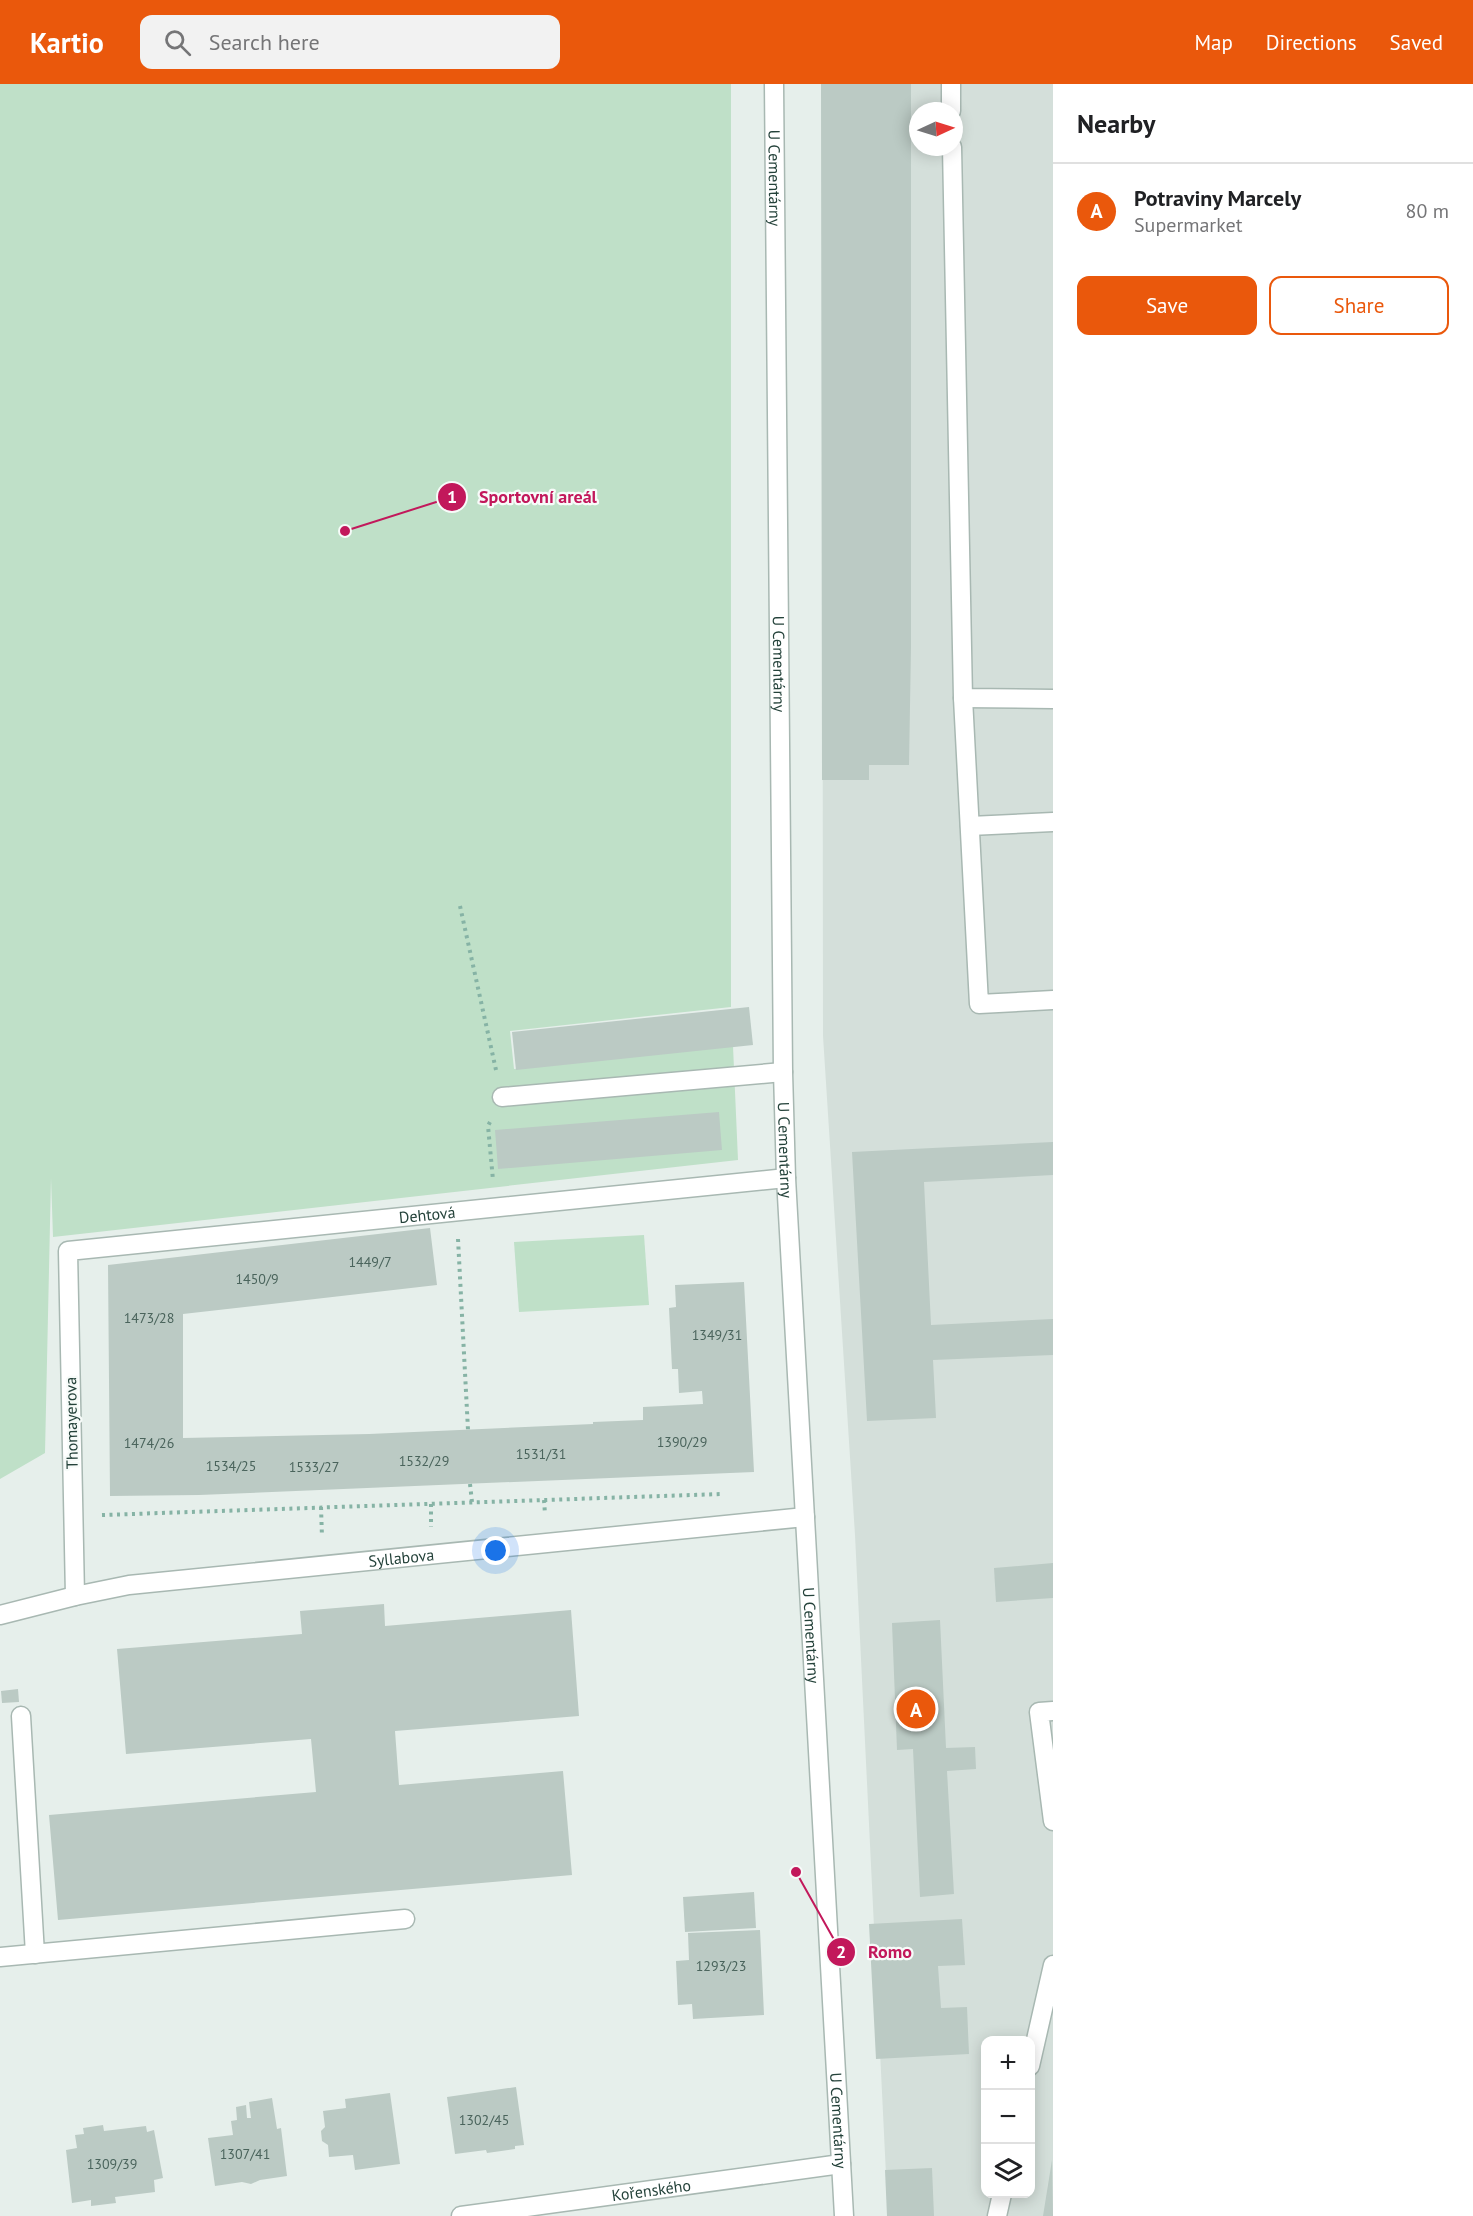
<!DOCTYPE html>
<meta charset="utf-8">
<style>
:root{--surface:#fff;--page:#f2f2f2;--text:#202124;--muted:#757577;--line:#e0e0e0;--accent:#ea580c}
body{margin:0;font-family:"PT Sans",sans-serif;background:var(--page);color:var(--text)}
.controls{position:absolute;right:18px;bottom:18px;display:grid;overflow:hidden;border-radius:12px;box-shadow:0 3px 15px #0003}
.controls button{width:54px;height:54px;display:grid;place-items:center;padding:0;border:0;border-bottom:2px solid var(--line);background:var(--surface);color:var(--text);font:30px sans-serif}
.compass{position:absolute;left:909px;top:18px;width:54px;height:54px;border-radius:50%;background:var(--surface);box-shadow:0 3px 15px #0003;rotate:86deg}
.you{position:absolute;left:496px;top:1467px;width:21px;height:21px;margin:-15px;border:4px solid #fff;border-radius:50%;background:#1a73e8;box-shadow:0 0 0 9px #1a73e833}
.badge{display:grid;place-items:center;width:39px;height:39px;border-radius:50%;background:var(--accent);color:#fff;font-size:20px;font-weight:700}
.pin{position:absolute;translate:-50% -50%;border:3px solid #fff;box-shadow:0 2px 6px #0006}
.list{margin:0;padding:0;list-style:none}
h2{display:flex;justify-content:space-between;align-items:center;height:78px;margin:0;padding:0 24px;font-size:26px}
h2 small{font-size:20px;font-weight:400;color:var(--muted)}
.list li{display:grid;grid-template-columns:39px 1fr auto;gap:18px;align-items:center;box-sizing:border-box;height:96px;padding:0 24px;border-top:2px solid var(--line)}
.list b{display:block;font-size:22px;white-space:nowrap}
.list p{margin:0;font-size:20px;white-space:nowrap;color:var(--muted)}
.list em{font-size:20px;font-style:normal;color:var(--muted)}
.actions{display:flex;gap:12px;padding:18px 24px}
.actions a{flex:1;padding:14px 0;border:2px solid var(--accent);border-radius:12px;text-align:center;font-size:21px;color:var(--accent)}
.actions .main{background:var(--accent);color:#fff}
.icon{flex:none;width:33px;height:33px;fill:none;stroke:currentColor;stroke-width:2;stroke-linecap:round;stroke-linejoin:round}
.map{position:relative;flex:none;width:1053px;height:2132px;overflow:hidden}
header{display:flex;align-items:center;gap:36px;box-sizing:border-box;height:84px;padding:0 30px;background:var(--accent);color:#fff}
header strong{font-size:28px}
nav{display:flex;gap:33px;margin-inline-start:auto;font-size:21px}
.search{width:420px;height:54px;background:var(--page);display:flex;align-items:center;gap:15px;box-sizing:border-box;padding:0 21px;border-radius:12px;color:var(--muted);font-size:22px}
main{display:flex}
aside{flex:1;background:var(--surface)}
.map>svg:first-child{display:block}
.built{fill:#d4dfda;fill-rule:evenodd}
.green{fill:#bfe0c8}
.building{fill:#bbcac4}
.lines{fill:none;stroke-linecap:round;stroke-linejoin:round}
.service-casing{stroke:#a8b8b2;stroke-width:21}
.minor-casing{stroke:#a8b8b2;stroke-width:21}
.path{stroke:#86b3a5;stroke-width:4;stroke-dasharray:3 4.5;stroke-linecap:butt}
.service{stroke:#fff;stroke-width:18}
.minor{stroke:#fff;stroke-width:18}
.labels{text-anchor:middle;stroke-width:4.5;stroke-linejoin:round;paint-order:stroke}
.number-label{font-size:14px;fill:#4a645c}
.street-label{font-size:16px;fill:#24423a;stroke:#f7fbf9}
.leader{fill:none;stroke:#c2185b;stroke-width:2}
.callout-dot{fill:#c2185b;stroke:#f7fbf9;stroke-width:2}
.mark-label{font-size:18px;text-anchor:middle;font-weight:bold;fill:#fff}
.callout-label{font-size:18px;text-anchor:middle;font-weight:bold;fill:#c2185b;stroke:#f7fbf9;stroke-width:4.5;stroke-linejoin:round;paint-order:stroke}
</style>
<header>
<strong>Kartio</strong>
<div class="search"><svg class="icon" aria-label="search" viewBox="0 0 24 24"><circle cx="10" cy="10" r="6"/><path d="M15 15l6 6"/></svg>Search here</div>
<nav><a>Map</a><a>Directions</a><a>Saved</a></nav>
</header>
<main>
<div class="map">
<svg width="1053" height="2132" viewBox="0 0 1053 2132">
<rect width="100%" height="100%" fill="#e6efeb"/>
<path class="built" d="M 822,0 L 1053,0 L 1053,2132 L 888,2132 L 855,1451 L 823,952 ZM 918,27 L 954,27 L 954,63 L 918,63 ZM 986,1956 L 1030,1956 L 1030,2110 L 986,2110 Z"/>
<g class="green">
<polygon points="0,0 731,0 731,923 510,947 514,985 733,962 738,1076 53,1153 51,1094 45,1369 0,1395"/>
<polygon points="644,1151 649,1221 519,1228 514,1158"/>
</g>
<g class="building">
<polygon points="821,0 911,0 911,563 909,681 869,681 869,696 822,696"/>
<polygon points="749,923 753,961 516,986 512,948"/>
<polygon points="719,1028 722,1066 498,1085 495,1046"/>
<polygon points="1053,1058 1053,1091 924,1098 931,1241 1053,1235 1053,1271 933,1276 936,1334 867,1337 852,1068"/>
<polygon points="430,1144 437,1201 183,1230 183,1354 369,1350 593,1340 593,1338 643,1336 643,1323 703,1320 702,1307 679,1309 678,1285 672,1285 669,1224 676,1223 675,1201 744,1198 754,1388 199,1411 110,1412 108,1181"/>
<polygon points="1053,1479 1053,1514 996,1518 994,1484"/>
<polygon points="384,1520 385,1542 571,1526 579,1632 395,1647 399,1701 563,1687 572,1791 58,1836 49,1731 316,1708 311,1655 126,1670 117,1565 302,1550 300,1527"/>
<polygon points="940,1536 946,1664 975,1663 976,1685 947,1687 954,1810 920,1813 913,1665 897,1666 892,1539"/>
<polygon points="18,1605 19,1618 2,1619 1,1607"/>
<polygon points="754,1808 756,1844 685,1848 683,1813"/>
<polygon points="962,1835 965,1881 938,1882 941,1924 967,1923 969,1970 876,1975 869,1840"/>
<polygon points="760,1846 764,1931 693,1935 692,1920 678,1921 676,1877 689,1876 688,1849"/>
<polygon points="516,2003 524,2061 515,2062 515,2065 487,2069 486,2066 455,2070 447,2013"/>
<polygon points="390,2009 400,2080 355,2086 353,2071 329,2073 328,2061 322,2057 321,2047 325,2043 323,2027 346,2024 345,2015"/>
<polygon points="272,2014 277,2045 281,2044 287,2092 260,2096 251,2100 242,2098 215,2102 208,2054 233,2051 231,2037 237,2036 236,2023 246,2021 247,2034 251,2034 249,2018"/>
<polygon points="103,2041 104,2047 146,2042 147,2048 154,2046 163,2094 154,2096 155,2108 115,2113 116,2119 91,2122 91,2116 72,2119 66,2066 77,2064 75,2051 84,2050 83,2044"/>
<polygon points="1052,2076 1053,2132 1043,2132"/>
<polygon points="932,2084 934,2132 887,2132 885,2086"/>
</g>
<g class="lines">
<defs>
<g id="service">
<polyline points="951,0 951,27"/>
<polyline points="952,63 963,614 1053,615"/>
<polyline points="963,614 979,920 1053,916"/>
<polyline points="970,742 1053,738"/>
<polyline points="502,1013 783,988"/>
<polyline points="1053,1627 1039,1628 1053,1737"/>
<polyline points="21,1632 35,1870"/>
<polyline points="0,1873 405,1835"/>
<polyline points="1030,1982 1053,1881"/>
<polyline points="997,2132 1002,2110"/>
</g>
<g id="minor">
<path id="s1" d="M 774,0 L 783,988 L 786,1094 L 844,2132"/>
<path id="s2" d="M 75,1512 L 68,1167 L 786,1094"/>
<path id="s3" d="M 0,1531 L 75,1512 L 129,1501 L 805,1433"/>
<path id="s4" d="M 461,2132 L 841,2080"/>
</g>
</defs>
<use href="#service" class="service-casing"/>
<use href="#minor" class="minor-casing"/>
<g class="path">
<polyline points="460,822 496,986"/>
<polyline points="490,1038 488,1042 493,1096"/>
<polyline points="458,1155 468,1346"/>
<polyline points="470,1400 472,1418"/>
<polyline points="544,1416 545,1430"/>
<polyline points="431,1420 431,1443"/>
<polyline points="321,1423 322,1453"/>
<polyline points="102,1431 721,1410"/>
</g>
<use href="#service" class="service"/>
<use href="#minor" class="minor"/>
</g>
<g class="labels">
<g class="number-label">
<text x="370" y="1183">1449/7</text>
<text x="257" y="1200">1450/9</text>
<text x="149" y="1239">1473/28</text>
<text x="717" y="1256">1349/31</text>
<text x="682" y="1363">1390/29</text>
<text x="149" y="1364">1474/26</text>
<text x="541" y="1375">1531/31</text>
<text x="424" y="1382">1532/29</text>
<text x="231" y="1387">1534/25</text>
<text x="314" y="1388">1533/27</text>
<text x="721" y="1887">1293/23</text>
<text x="484" y="2041">1302/45</text>
<text x="245" y="2075">1307/41</text>
<text x="112" y="2085">1309/39</text>
</g>
<g class="street-label">
<text dy="6" stroke="none"><textPath href="#s1" startOffset="94">U Cementárny</textPath></text>
<text dy="6" stroke="none"><textPath href="#s1" startOffset="580">U Cementárny</textPath></text>
<text dy="6" stroke="none"><textPath href="#s1" startOffset="1066">U Cementárny</textPath></text>
<text dy="6" stroke="none"><textPath href="#s2" startOffset="706">Dehtová</textPath></text>
<text transform="translate(71 1339) rotate(-91)" y="6">Thomayerova</text>
<text dy="6" stroke="none"><textPath href="#s3" startOffset="406">Syllabova</textPath></text>
<text dy="6" stroke="none"><textPath href="#s1" startOffset="1552">U Cementárny</textPath></text>
<text dy="6" stroke="none"><textPath href="#s1" startOffset="2038">U Cementárny</textPath></text>
<text dy="6" stroke="none"><textPath href="#s4" startOffset="192">Kořenského</textPath></text>
</g>
</g>
<path class="leader" d="M345 447L452 413M796 1788L841 1868"/>
<g class="callout-dot">
<circle cx="345" cy="447" r="6"/>
<circle cx="796" cy="1788" r="6"/>
<circle cx="452" cy="413" r="15"/>
<circle cx="841" cy="1868" r="15"/>
</g>
<g class="mark-label">
<text x="452" y="419">1</text>
<text x="841" y="1874">2</text>
</g>
<g class="callout-label">
<text x="538" y="419">Sportovní areál</text>
<text x="890" y="1874">Romo</text>
</g>
</svg>
<div class="controls">
<button>+</button>
<button>−</button>
<button><svg class="icon" aria-label="layers" viewBox="0 0 24 24"><path d="M12 4l9 5-9 5-9-5zM3 14l9 5 9-5"/></svg></button>
</div>
<svg class="compass" viewBox="-18 -18 36 36"><path d="M0-13l5 13h-10z" fill="#e53935"/><path d="M0 13l5-13h-10z" fill="#757577"/></svg>
<div class="you"></div>
<div class="pin badge" style="left:916px;top:1625px">A</div>
</div>
<aside>
<h2>Nearby<small></small></h2>
<ul class="list">
<li><span class="badge">A</span><div><b>Potraviny Marcely</b><p>Supermarket</p></div><em>80 m</em></li>
</ul>
<div class="actions"><a class="main">Save</a><a>Share</a></div>
</aside>
</main>
